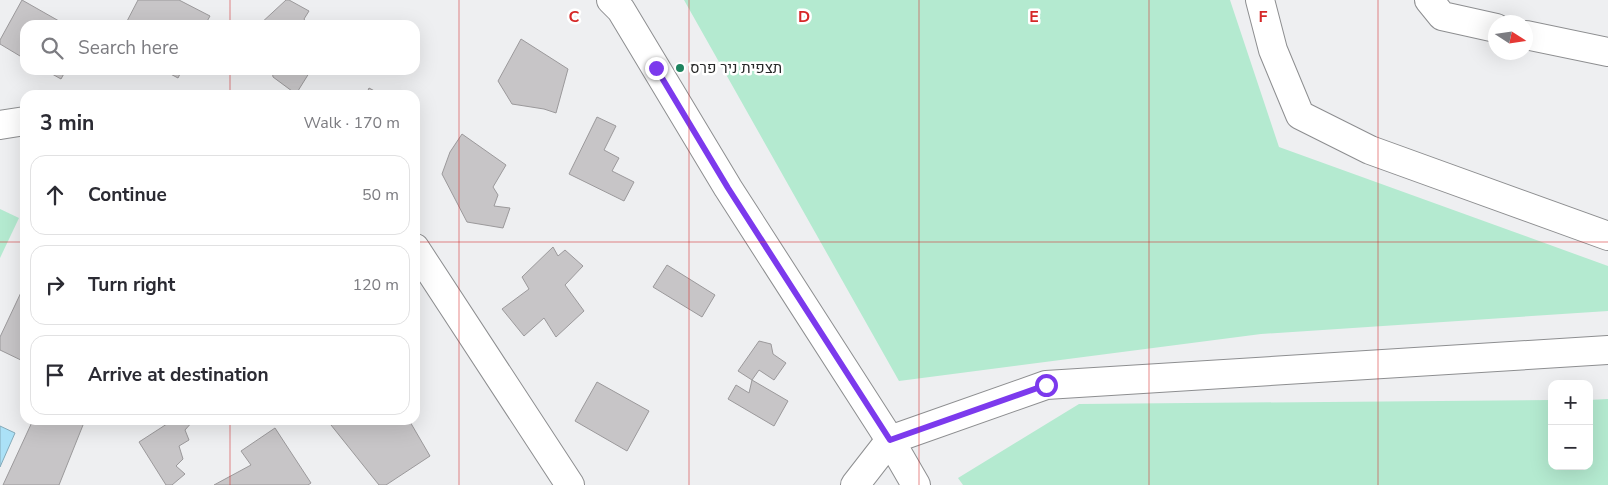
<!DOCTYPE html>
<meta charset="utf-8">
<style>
:root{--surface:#fff;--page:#f7f7f7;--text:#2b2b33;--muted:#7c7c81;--line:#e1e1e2}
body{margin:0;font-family:"Nunito Sans",Heebo,sans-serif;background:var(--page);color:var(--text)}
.controls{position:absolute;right:15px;bottom:15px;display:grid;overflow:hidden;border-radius:10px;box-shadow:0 5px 20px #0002}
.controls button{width:45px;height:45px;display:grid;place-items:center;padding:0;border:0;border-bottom:1px solid var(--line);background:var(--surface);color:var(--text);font:25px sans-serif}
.compass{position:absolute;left:1488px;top:15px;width:45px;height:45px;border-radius:50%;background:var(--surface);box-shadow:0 5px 20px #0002;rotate:102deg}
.stop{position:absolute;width:15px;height:15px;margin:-11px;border:4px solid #7c3aed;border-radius:50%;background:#fff}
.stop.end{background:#7c3aed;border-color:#fff;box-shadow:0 1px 5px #0008}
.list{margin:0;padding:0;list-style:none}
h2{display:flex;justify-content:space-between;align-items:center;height:65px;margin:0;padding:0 20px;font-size:21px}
h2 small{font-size:16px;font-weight:400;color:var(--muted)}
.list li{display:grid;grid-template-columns:32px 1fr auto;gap:15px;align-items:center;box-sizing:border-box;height:80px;margin:0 10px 10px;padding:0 10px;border:1px solid var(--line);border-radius:15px}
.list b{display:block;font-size:19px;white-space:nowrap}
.list em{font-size:16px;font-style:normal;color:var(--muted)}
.icon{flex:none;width:28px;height:28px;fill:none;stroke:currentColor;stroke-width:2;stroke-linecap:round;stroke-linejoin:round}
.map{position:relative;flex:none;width:1608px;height:485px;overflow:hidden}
.search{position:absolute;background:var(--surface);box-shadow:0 5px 20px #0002;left:20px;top:20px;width:400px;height:55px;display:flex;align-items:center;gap:12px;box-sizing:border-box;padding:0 18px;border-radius:15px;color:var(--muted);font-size:19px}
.panel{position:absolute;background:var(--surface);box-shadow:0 5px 20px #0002;left:20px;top:90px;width:400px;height:335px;border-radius:15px}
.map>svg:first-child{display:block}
.green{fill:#b4ead0}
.water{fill:#abe1f7;stroke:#84aab9}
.building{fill:#c7c5c7;stroke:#9b999b}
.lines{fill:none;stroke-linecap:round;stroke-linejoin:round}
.minor-casing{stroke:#8d8e90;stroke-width:30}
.minor{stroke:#fff;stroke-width:28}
.route{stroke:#7c3aed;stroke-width:6}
.grid{fill:none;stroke:#d62828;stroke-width:1;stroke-opacity:0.55}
.poi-dot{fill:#1d835e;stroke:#fff;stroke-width:2}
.labels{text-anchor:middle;stroke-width:5;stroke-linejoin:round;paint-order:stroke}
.poi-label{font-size:15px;fill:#282929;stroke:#fff;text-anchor:start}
.grid-label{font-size:16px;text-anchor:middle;font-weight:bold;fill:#d62828;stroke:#fff;stroke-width:5;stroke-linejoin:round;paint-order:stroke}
</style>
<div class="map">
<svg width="1608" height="485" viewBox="0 0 1608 485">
<rect width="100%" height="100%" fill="#eeeff1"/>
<g class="green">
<polygon points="684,0 1230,0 1279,147 1608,266 1608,311 1261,334 899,381"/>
<polygon points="0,209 19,218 0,258"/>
<polygon points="1608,399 1608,485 963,485 958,478 1079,404 1552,400 1552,466 1589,466 1589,400"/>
</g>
<polygon class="water" points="0,426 15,433 0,467"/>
<g class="building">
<polygon points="22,0 66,25 25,25 25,59 0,44 0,40"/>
<polygon points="138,0 179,0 210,16 205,25 125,25"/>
<polygon points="286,0 289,0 309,11 304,19 308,25 259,25"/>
<polygon points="521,39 568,69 556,113 544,109 512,104 498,81"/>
<polygon points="45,70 66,70 61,79"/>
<polygon points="163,70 182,70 178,78"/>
<polygon points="272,70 311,70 296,94 273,77"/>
<polygon points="369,88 382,95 366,95"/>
<polygon points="597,117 616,126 604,150 619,158 612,171 634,182 624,201 569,174"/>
<polygon points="462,134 506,165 493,187 498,195 494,206 510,208 503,228 467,222 442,174 450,152"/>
<polygon points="553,247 558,256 565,250 583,266 565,285 584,311 556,337 544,318 524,336 502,309 529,289 522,277"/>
<polygon points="667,265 715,295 702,317 653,287"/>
<polygon points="25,284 25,362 0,350 0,337"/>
<polygon points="759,341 771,344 773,354 786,363 774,380 759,370 752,380 738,371"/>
<polygon points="752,380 788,401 774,426 728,399 736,385 749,393"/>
<polygon points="597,382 649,411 627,451 575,421"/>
<polygon points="33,420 85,420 59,485 3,485"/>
<polygon points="173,420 192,420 193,421 185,430 189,440 179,446 183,459 176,466 185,474 172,485 166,485 139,442"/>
<polygon points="327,420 389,420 390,423 394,420 409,420 430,456 386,485 379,485"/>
<polygon points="275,428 311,483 308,485 214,485 251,465 241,451"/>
</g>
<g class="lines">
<defs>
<g id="minor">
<polyline points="611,0 621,10 728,188 890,440 916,485"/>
<polyline points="1260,0 1273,50 1300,115 1370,150 1608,236"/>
<polyline points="1429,0 1442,16 1496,28"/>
<polyline points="1526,35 1608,52"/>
<polyline points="0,125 25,121"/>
<polyline points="415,248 570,485"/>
<polyline points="855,485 890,440 1046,385 1608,350"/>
</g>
</defs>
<use href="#minor" class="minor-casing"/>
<use href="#minor" class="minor"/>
</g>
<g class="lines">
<polyline class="route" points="656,68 728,188 890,440 1046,385"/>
</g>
<path class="grid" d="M 230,0 L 230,25M 459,0 L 459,485M 689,0 L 689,485M 919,0 L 919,485M 1149,0 L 1149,485M 1378,0 L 1378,485M 230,70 L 230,95M 0,242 L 25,242M 415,242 L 1608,242M 230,420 L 230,485"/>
<circle class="poi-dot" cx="680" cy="68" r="5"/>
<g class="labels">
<g class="poi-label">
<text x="690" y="73">תצפית ניר פרס</text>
</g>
</g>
<g class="grid-label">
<text x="574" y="22">C</text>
<text x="804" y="22">D</text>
<text x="1034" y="22">E</text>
<text x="1263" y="22">F</text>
</g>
</svg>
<div class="controls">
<button>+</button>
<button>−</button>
</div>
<svg class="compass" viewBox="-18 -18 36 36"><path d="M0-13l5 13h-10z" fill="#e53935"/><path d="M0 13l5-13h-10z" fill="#7c7c81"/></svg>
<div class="stop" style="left:1046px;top:385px"></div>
<div class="stop end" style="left:656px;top:68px"></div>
<div class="search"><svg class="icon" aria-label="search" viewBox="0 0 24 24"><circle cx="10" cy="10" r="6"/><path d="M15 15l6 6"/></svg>Search here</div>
<section class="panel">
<h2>3 min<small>Walk · 170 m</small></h2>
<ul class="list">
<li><svg class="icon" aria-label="ahead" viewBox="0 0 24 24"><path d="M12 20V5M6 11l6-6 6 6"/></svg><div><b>Continue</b></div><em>50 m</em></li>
<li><svg class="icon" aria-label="right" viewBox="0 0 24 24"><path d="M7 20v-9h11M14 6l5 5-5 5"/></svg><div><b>Turn right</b></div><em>120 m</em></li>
<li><svg class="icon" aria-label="arrive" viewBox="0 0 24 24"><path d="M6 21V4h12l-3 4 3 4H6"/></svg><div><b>Arrive at destination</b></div></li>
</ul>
</section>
</div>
